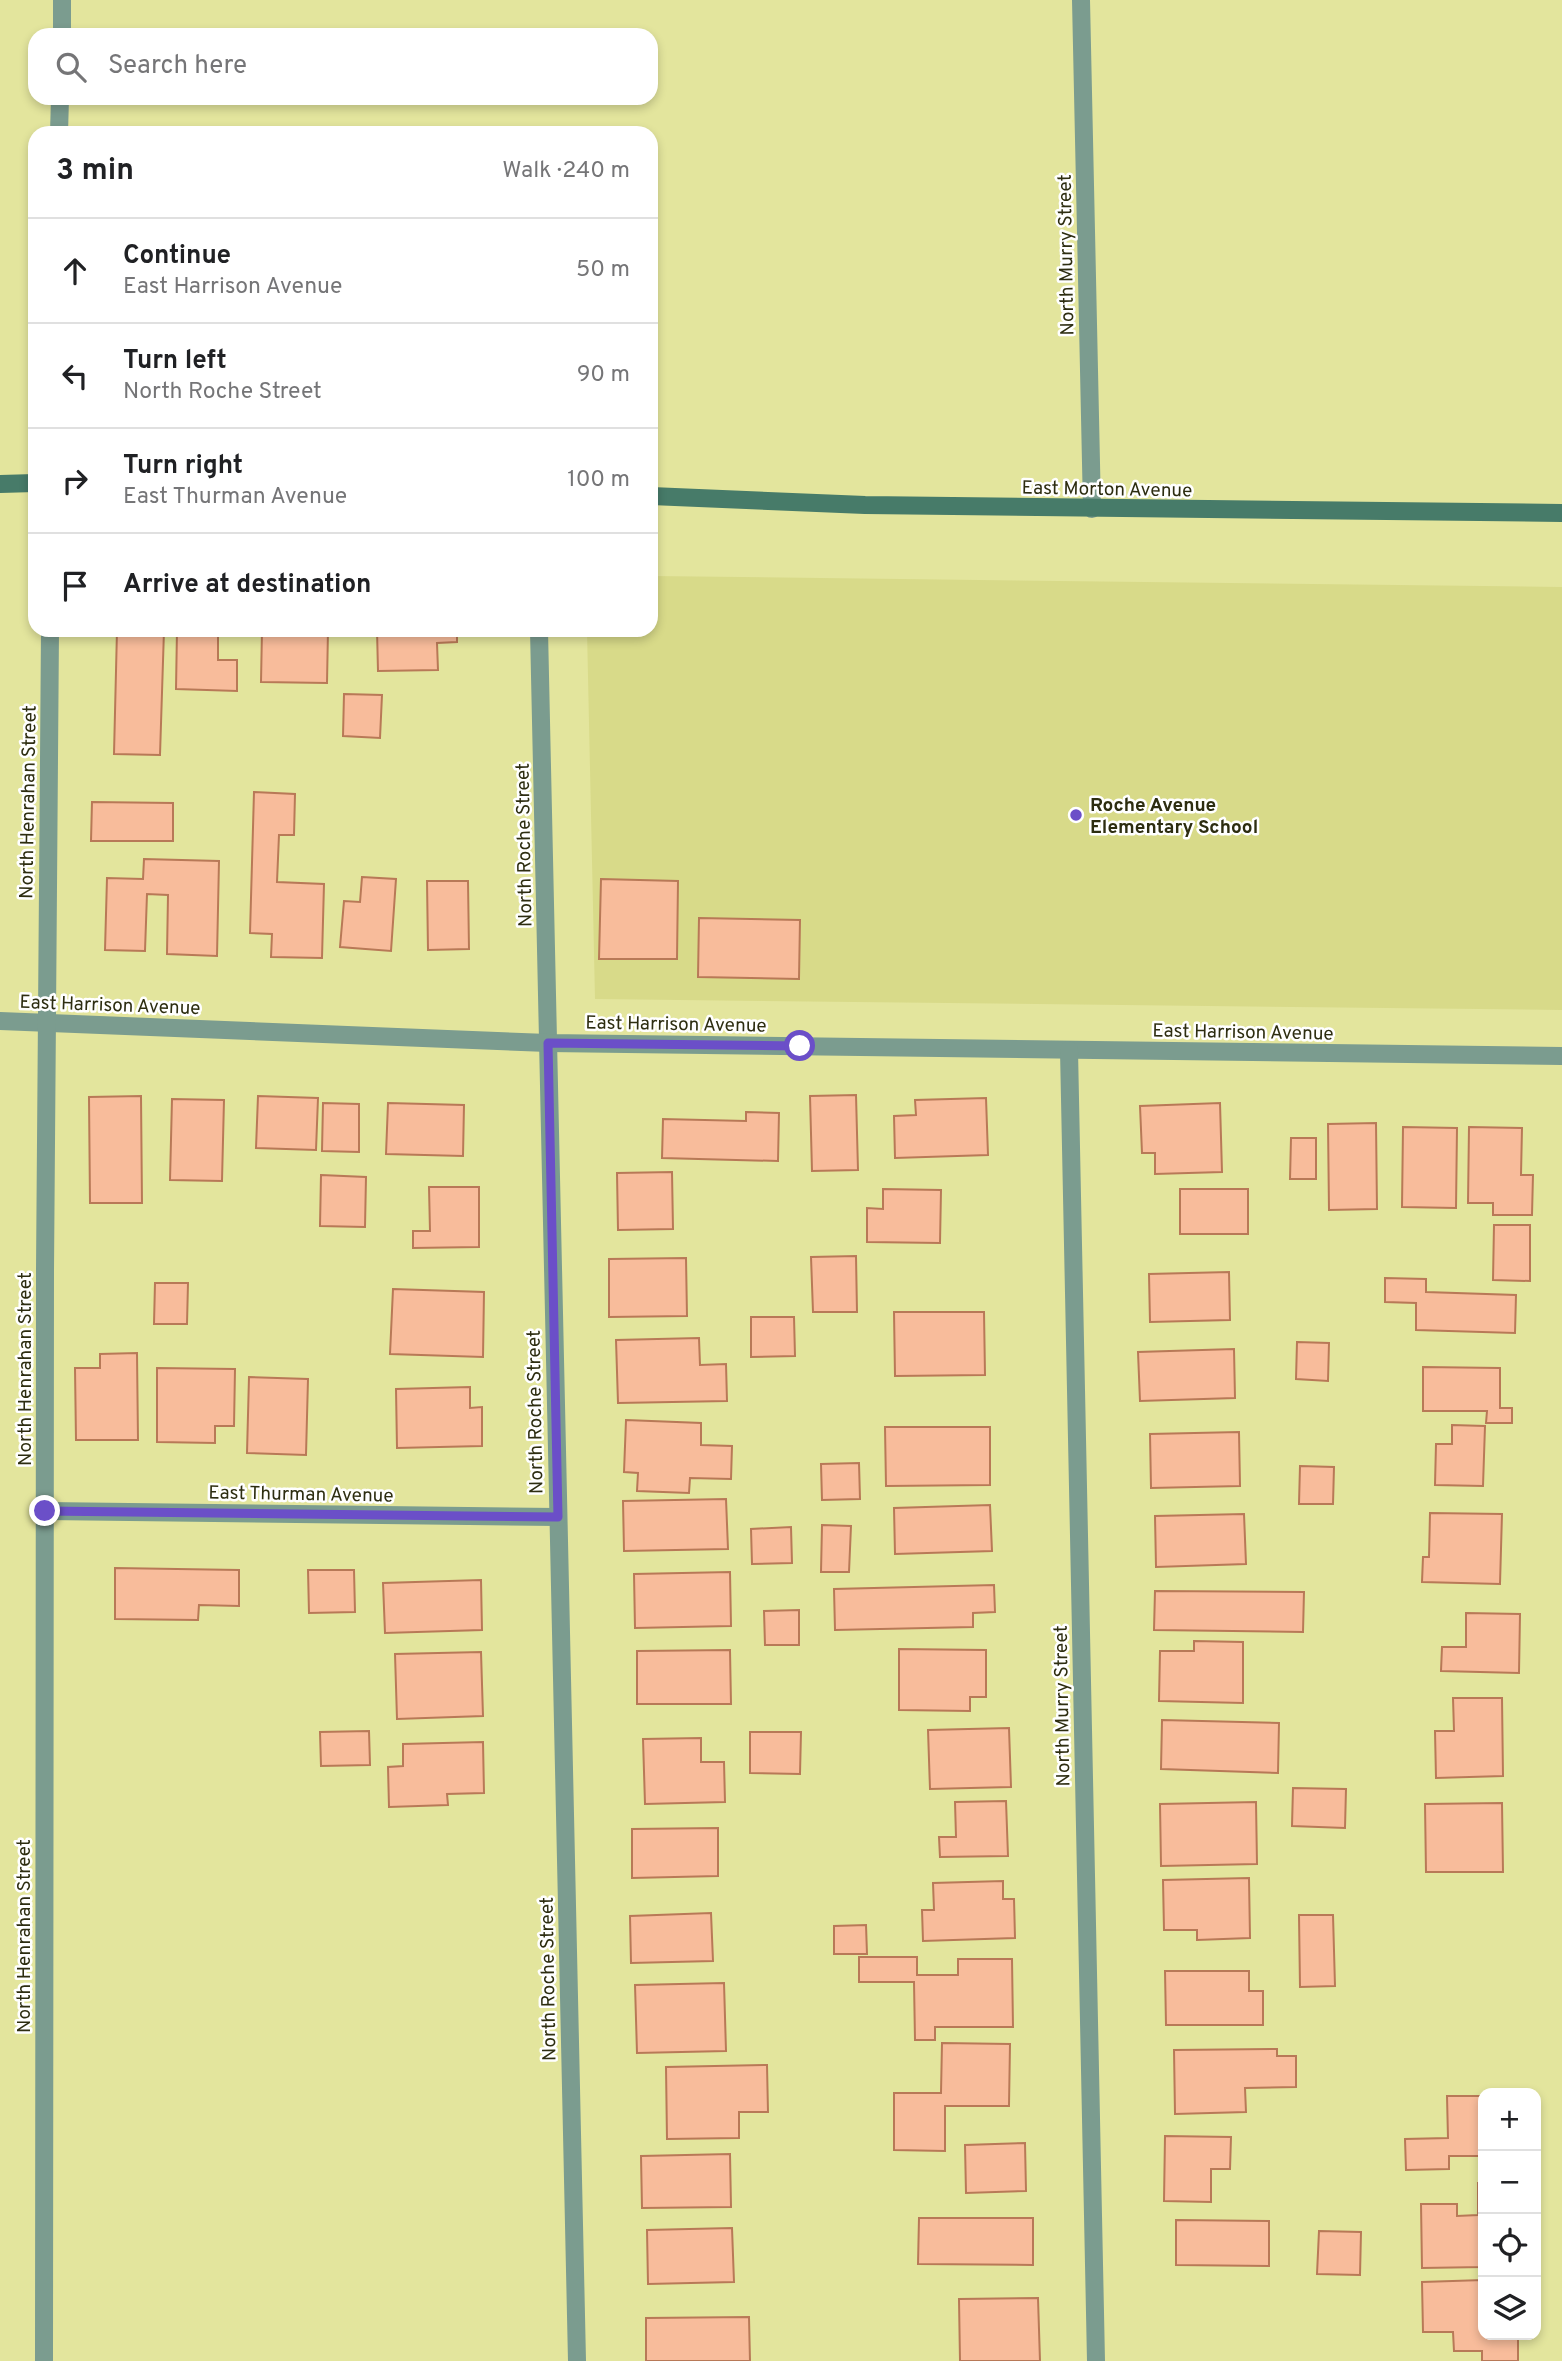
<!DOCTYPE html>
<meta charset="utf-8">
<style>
:root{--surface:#fff;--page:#f6f6f6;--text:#202124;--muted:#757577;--line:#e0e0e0}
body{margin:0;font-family:Overpass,sans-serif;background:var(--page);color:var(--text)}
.controls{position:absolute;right:21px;bottom:21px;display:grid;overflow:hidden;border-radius:14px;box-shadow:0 4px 10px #0003}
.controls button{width:63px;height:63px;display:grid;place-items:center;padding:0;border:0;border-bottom:2px solid var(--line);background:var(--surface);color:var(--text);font:35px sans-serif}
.stop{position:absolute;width:21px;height:21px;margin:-16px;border:5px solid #6b4fc8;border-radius:50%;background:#fff}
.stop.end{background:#6b4fc8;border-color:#fff;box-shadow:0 2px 7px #0008}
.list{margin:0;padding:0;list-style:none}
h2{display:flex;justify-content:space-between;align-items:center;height:91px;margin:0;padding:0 28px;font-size:30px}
h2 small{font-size:23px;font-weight:400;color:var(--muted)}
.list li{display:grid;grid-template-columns:46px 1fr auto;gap:21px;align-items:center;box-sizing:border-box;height:105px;padding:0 28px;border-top:2px solid var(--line)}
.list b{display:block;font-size:26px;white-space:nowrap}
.list p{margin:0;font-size:23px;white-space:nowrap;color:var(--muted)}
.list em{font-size:23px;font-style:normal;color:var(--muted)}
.icon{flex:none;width:38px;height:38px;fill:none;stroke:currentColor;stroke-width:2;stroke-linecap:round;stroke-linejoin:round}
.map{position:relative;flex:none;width:1562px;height:2361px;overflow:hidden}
.search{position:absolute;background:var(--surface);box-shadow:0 4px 10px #0003;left:28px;top:28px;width:630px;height:77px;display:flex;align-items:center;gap:18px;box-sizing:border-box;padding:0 24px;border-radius:21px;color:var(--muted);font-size:26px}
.panel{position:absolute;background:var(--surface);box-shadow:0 4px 10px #0003;left:28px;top:126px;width:630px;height:511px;border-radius:21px}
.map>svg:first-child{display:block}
.built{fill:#d8da89}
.building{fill:#f8bc9b;stroke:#b87957;stroke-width:2}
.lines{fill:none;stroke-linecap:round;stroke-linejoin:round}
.street{stroke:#7b9c8f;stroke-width:18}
.secondary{stroke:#477b69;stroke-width:18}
.route{stroke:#6b4fc8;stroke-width:9}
.poi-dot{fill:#6b4fc8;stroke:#fff;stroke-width:2.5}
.labels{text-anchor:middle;stroke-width:5;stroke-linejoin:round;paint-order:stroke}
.street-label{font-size:19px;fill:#2d2d10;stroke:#fff}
.poi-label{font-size:19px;font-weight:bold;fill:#2d2d10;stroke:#fff;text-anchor:start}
</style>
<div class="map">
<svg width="1562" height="2361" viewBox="0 0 1562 2361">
<rect width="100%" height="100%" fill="#e3e59d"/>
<polygon class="built" points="651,576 1562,587 1562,1010 595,999 587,630 651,630"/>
<g class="building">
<polygon points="117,630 164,630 160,755 114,754"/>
<polygon points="177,630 218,630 218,660 237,660 237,691 176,689"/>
<polygon points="262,630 328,630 327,683 261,682"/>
<polygon points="377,630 457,630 457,642 437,643 438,670 378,671"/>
<polygon points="344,694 382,695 380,738 343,736"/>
<polygon points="254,792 295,794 294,835 279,835 277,882 324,884 322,958 271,957 272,934 250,933"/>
<polygon points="92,802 173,803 173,841 91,841"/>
<polygon points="144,859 219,861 217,956 167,954 168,895 147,894 145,951 105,950 107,878 143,879"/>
<polygon points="362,877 396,879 391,951 340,947 344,901 360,902"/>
<polygon points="601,879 678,881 677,959 599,959"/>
<polygon points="427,881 468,881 469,949 428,950"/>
<polygon points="699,918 800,920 799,979 698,977"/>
<polygon points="856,1095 858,1170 812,1171 810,1096"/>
<polygon points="141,1096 142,1203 90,1203 89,1097"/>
<polygon points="258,1096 318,1098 316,1150 256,1148"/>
<polygon points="986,1098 988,1155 895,1158 894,1116 916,1115 915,1100"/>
<polygon points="172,1099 224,1100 222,1181 170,1180"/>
<polygon points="323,1103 359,1104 359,1152 322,1151"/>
<polygon points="388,1103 464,1105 463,1156 386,1154"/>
<polygon points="1220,1103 1222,1172 1155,1174 1155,1153 1142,1153 1140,1106"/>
<polygon points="746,1112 779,1113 778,1161 662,1158 663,1119 746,1121"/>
<polygon points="1376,1123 1377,1209 1329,1210 1328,1124"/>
<polygon points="1403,1127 1457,1128 1456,1208 1402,1207"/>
<polygon points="1469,1127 1522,1128 1521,1175 1533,1175 1532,1215 1493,1215 1493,1203 1468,1203"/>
<polygon points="1291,1138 1316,1138 1316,1179 1290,1179"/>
<polygon points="672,1172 673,1229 618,1230 617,1173"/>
<polygon points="321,1175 366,1177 365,1227 320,1226"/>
<polygon points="429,1187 479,1187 479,1247 413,1248 413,1231 430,1231"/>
<polygon points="883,1189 941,1190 940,1243 867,1242 867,1208 883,1209"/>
<rect x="1180" y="1189" width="68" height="45"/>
<polygon points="1494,1225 1530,1225 1530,1281 1493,1280"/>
<polygon points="856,1256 857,1312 813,1312 811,1257"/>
<polygon points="686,1258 687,1316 609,1317 609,1259"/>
<polygon points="1229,1272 1230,1320 1150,1322 1149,1274"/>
<polygon points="1385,1278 1426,1279 1426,1292 1516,1295 1515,1333 1416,1330 1416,1303 1385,1302"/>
<polygon points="155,1283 188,1283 187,1324 154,1324"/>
<polygon points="393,1289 484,1292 483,1357 390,1354"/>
<polygon points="894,1312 984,1312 985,1375 895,1376"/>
<polygon points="751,1317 794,1317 795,1356 751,1357"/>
<polygon points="699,1338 700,1365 726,1364 727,1401 618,1403 616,1340"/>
<polygon points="1297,1342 1329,1343 1328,1381 1296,1379"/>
<polygon points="1234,1349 1235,1398 1140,1401 1138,1352"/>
<polygon points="137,1353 138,1440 76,1440 75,1368 100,1368 100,1354"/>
<polygon points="1423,1367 1500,1368 1500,1408 1512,1408 1512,1423 1486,1423 1487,1411 1423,1411"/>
<polygon points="157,1368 235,1369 234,1426 215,1426 215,1443 157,1442"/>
<polygon points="249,1377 308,1379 306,1455 247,1453"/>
<polygon points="470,1387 470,1408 482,1407 482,1446 397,1448 396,1389"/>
<polygon points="626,1420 701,1423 701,1445 732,1446 731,1479 690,1478 689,1493 637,1491 638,1473 624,1472"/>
<polygon points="1452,1425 1485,1426 1483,1486 1435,1485 1436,1444 1452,1444"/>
<polygon points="885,1427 990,1427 990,1485 886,1486"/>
<polygon points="1239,1432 1240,1486 1151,1488 1150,1434"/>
<polygon points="859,1463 860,1499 822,1500 821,1464"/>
<polygon points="1300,1466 1334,1467 1333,1504 1299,1504"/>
<polygon points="726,1499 728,1549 624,1551 623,1501"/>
<polygon points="990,1505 992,1551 895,1554 894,1508"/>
<polygon points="1430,1513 1502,1514 1500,1584 1422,1582 1423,1557 1429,1557"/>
<polygon points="1244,1514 1246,1564 1156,1567 1155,1516"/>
<polygon points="822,1525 851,1526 849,1572 821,1572"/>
<polygon points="791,1527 792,1563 752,1564 751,1529"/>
<polygon points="115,1568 239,1570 239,1606 199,1605 198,1620 115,1619"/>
<polygon points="308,1570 354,1570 355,1612 309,1613"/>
<polygon points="730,1572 731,1626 635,1628 634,1574"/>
<polygon points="481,1580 482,1630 385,1633 383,1583"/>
<polygon points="994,1585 995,1612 973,1613 973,1627 835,1630 834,1589"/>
<polygon points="1155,1591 1304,1592 1303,1632 1154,1630"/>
<polygon points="799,1610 799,1645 765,1645 764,1611"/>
<polygon points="1466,1613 1520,1614 1519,1673 1441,1671 1442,1647 1466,1647"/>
<polygon points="1194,1641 1243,1642 1243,1703 1159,1701 1160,1651 1194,1651"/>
<polygon points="899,1649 986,1650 986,1697 970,1697 970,1711 899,1710"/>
<polygon points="730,1650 731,1704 637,1704 637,1651"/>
<polygon points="481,1652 483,1716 397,1719 395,1654"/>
<polygon points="1453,1698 1502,1698 1503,1776 1436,1778 1435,1731 1454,1731"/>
<polygon points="1162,1720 1279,1723 1278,1773 1161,1769"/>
<polygon points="1009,1728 1011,1787 930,1789 928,1730"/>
<polygon points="369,1731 370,1765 321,1766 320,1732"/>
<polygon points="750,1732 801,1732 800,1774 750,1773"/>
<polygon points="701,1738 701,1762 724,1762 725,1802 645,1804 643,1739"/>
<polygon points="483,1742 484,1793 447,1794 448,1805 389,1807 388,1767 403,1766 403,1744"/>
<polygon points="1293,1788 1346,1789 1345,1828 1292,1826"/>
<polygon points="1006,1801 1008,1856 940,1857 939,1837 956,1837 955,1802"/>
<polygon points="1256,1802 1257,1864 1161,1866 1160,1804"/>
<polygon points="1502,1803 1503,1872 1426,1872 1425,1804"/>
<polygon points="718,1828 718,1876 632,1878 632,1829"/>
<polygon points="1249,1878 1250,1938 1197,1940 1197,1930 1164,1930 1163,1880"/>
<polygon points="1003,1881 1003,1899 1014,1899 1015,1938 923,1941 922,1910 934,1910 933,1883"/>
<polygon points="711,1913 713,1961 631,1963 630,1916"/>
<polygon points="1299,1915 1333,1915 1335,1986 1300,1987"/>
<polygon points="866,1925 867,1954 834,1954 834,1926"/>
<polygon points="859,1957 917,1957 917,1975 958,1975 958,1959 1012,1959 1013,2027 935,2027 935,2040 915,2040 914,1982 859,1982"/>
<polygon points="1165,1971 1249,1971 1249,1991 1263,1991 1263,2025 1166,2025"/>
<polygon points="724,1983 726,2051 637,2053 635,1985"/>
<polygon points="942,2043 1010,2044 1009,2106 945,2106 945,2151 894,2150 894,2093 941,2093"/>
<polygon points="1277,2049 1277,2056 1296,2056 1296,2087 1245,2088 1246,2112 1175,2114 1174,2050"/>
<polygon points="767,2065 768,2112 739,2112 739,2138 667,2139 666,2067"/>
<polygon points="1447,2096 1483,2096 1483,2156 1449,2156 1449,2169 1406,2170 1405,2139 1448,2138"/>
<polygon points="1165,2136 1231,2137 1230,2169 1211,2169 1211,2202 1164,2201"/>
<polygon points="1025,2143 1026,2191 966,2193 965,2145"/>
<polygon points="730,2154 731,2207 642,2208 641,2156"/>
<polygon points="1478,2183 1483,2183 1483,2267 1422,2268 1421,2204 1457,2204 1457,2216 1478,2215"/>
<polygon points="919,2218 1033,2218 1033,2265 918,2264"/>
<polygon points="1176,2220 1269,2221 1269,2266 1176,2265"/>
<polygon points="732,2228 734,2282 648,2284 647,2230"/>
<polygon points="1319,2231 1361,2232 1360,2275 1317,2274"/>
<polygon points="1483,2280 1483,2335 1518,2335 1518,2361 1482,2361 1482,2351 1454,2351 1453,2332 1423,2332 1422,2282"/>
<polygon points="1038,2298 1040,2361 960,2361 959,2299"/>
<polygon points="749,2317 750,2361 646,2361 646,2318"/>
</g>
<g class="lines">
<g class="street">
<polyline points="1081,0 1092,509"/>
<polyline points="62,35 62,0"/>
<polyline points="59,133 60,98"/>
<polyline points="539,630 577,2361"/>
<polyline points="0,1021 548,1043 1562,1056"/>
<polyline points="1069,1050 1096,2361"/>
<polyline points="45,1511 557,1517"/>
<polyline points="44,2361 45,1271 50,630"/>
</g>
<g class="secondary">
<polyline points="0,484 35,483"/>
<polyline points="651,496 865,505 1562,513"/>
</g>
</g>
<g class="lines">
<polyline class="route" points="45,1511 558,1517 548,1043 800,1046"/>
</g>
<circle class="poi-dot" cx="1076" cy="815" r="7"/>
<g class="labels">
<g class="street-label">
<text transform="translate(1065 255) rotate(-91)" y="7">North Murry Street</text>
<text transform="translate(1107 488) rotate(1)" y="7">East Morton Avenue</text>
<text transform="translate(27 802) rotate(-89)" y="7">North Henrahan Street</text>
<text transform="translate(523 845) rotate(-91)" y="7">North Roche Street</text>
<text transform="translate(110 1004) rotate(2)" y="7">East Harrison Avenue</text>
<text transform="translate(676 1023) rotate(1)" y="7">East Harrison Avenue</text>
<text transform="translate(1243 1031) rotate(1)" y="7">East Harrison Avenue</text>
<text transform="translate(24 1369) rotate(-90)" y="7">North Henrahan Street</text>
<text transform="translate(534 1412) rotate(-91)" y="7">North Roche Street</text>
<text transform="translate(301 1493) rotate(1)" y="7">East Thurman Avenue</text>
<text transform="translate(1061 1706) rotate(-91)" y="7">North Murry Street</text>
<text transform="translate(23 1936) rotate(-90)" y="7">North Henrahan Street</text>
<text transform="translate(547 1979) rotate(-91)" y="7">North Roche Street</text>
</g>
<g class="poi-label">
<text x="1090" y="811">Roche Avenue<tspan x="1090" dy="22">Elementary School</tspan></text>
</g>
</g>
</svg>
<div class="controls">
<button>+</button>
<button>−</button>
<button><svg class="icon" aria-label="locate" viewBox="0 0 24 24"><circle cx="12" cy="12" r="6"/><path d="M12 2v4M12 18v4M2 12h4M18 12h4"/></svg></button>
<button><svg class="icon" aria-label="layers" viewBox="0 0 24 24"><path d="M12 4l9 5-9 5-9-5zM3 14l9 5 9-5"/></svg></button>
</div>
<div class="stop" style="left:800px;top:1046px"></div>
<div class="stop end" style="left:45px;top:1511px"></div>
<div class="search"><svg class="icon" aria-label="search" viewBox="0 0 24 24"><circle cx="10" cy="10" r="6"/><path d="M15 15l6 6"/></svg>Search here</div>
<section class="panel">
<h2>3 min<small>Walk · 240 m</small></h2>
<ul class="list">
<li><svg class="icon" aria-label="ahead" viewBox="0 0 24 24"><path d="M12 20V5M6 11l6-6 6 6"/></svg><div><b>Continue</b><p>East Harrison Avenue</p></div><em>50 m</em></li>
<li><svg class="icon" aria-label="left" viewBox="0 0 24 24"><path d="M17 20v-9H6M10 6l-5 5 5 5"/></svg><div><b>Turn left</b><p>North Roche Street</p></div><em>90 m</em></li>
<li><svg class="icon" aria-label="right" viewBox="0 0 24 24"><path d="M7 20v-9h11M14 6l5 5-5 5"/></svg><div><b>Turn right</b><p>East Thurman Avenue</p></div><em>100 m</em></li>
<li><svg class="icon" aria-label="arrive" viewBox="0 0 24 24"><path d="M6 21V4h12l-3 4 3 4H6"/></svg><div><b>Arrive at destination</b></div></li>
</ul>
</section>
</div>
